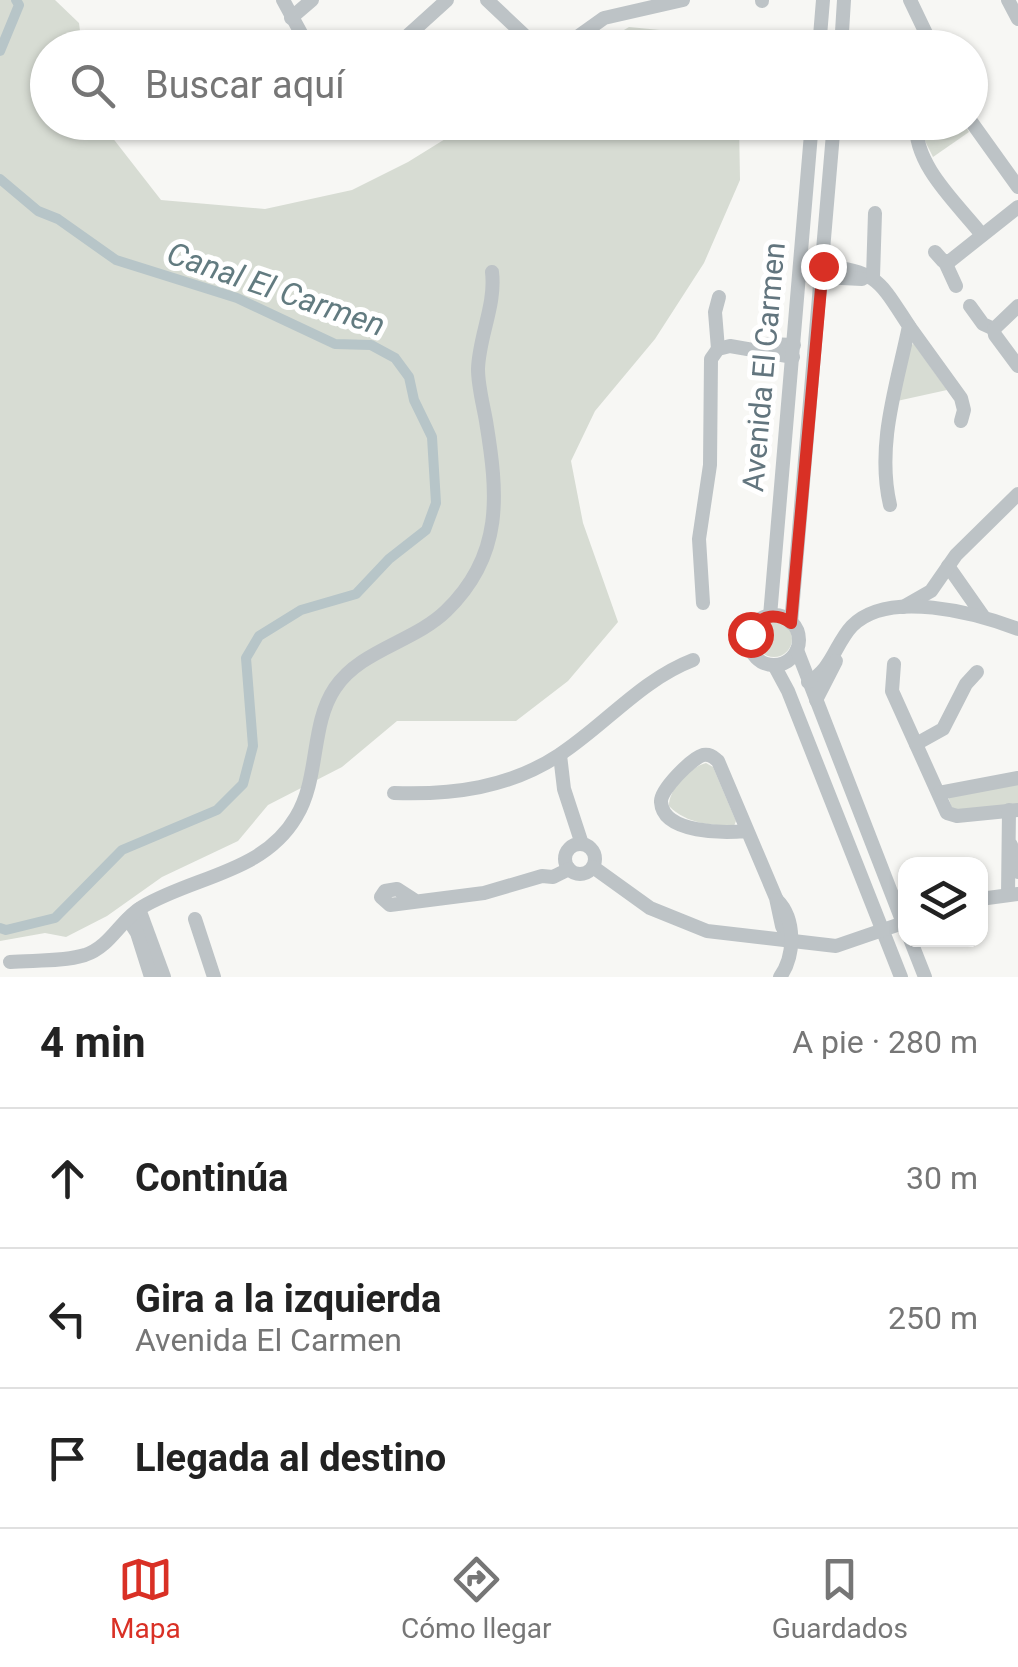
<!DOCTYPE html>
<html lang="es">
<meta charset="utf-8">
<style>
:root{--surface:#fff;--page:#f2f2f2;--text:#222;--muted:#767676;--line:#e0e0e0;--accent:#d93025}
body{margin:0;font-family:Roboto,sans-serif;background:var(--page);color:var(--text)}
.controls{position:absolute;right:30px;bottom:30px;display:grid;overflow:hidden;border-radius:20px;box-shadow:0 2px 8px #0004}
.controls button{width:90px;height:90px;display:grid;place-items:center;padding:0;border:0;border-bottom:2px solid var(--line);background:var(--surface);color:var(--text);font:50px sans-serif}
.stop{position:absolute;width:30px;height:30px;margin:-22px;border:8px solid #d93025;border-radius:50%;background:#fff}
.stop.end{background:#d93025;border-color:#fff;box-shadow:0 2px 10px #0008}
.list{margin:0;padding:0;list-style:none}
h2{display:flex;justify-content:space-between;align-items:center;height:130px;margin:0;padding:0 40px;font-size:42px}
h2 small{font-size:32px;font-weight:400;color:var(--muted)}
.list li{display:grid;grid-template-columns:65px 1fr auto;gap:30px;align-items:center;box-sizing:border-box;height:140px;padding:0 40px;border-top:2px solid var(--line)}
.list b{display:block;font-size:38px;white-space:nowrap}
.list p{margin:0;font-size:32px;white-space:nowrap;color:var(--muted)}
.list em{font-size:32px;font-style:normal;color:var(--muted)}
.icon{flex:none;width:55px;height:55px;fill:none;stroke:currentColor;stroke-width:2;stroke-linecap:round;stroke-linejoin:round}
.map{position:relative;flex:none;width:1018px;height:977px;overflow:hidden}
.search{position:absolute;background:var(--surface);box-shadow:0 2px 8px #0004;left:30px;right:30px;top:30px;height:110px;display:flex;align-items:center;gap:25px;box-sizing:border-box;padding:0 35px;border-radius:55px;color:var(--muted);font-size:38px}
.sheet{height:550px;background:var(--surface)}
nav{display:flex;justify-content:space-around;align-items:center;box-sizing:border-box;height:140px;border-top:2px solid var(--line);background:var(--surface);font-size:28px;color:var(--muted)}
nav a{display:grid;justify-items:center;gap:5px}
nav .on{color:var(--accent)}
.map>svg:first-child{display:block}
.green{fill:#d7dcd3}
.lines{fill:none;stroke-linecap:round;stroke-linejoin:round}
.canal{stroke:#b7c5c8;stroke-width:10}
.minor{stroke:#bdc3c6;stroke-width:14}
.route{stroke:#d93025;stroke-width:12}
.labels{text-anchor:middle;stroke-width:10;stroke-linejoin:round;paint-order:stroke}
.street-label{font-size:30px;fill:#62757e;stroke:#fff}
.water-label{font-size:32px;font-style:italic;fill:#627b80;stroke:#fff}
</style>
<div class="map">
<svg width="1018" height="977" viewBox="0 0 1018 977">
<rect width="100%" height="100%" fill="#f7f7f4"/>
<g class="green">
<polygon points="0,0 55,0 79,23 82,47 48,48 48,122 101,123 161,200 265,209 352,190 408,162 471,123 739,123 740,180 704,263 655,339 595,411 571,461 583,523 618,622 568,681 516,721 397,721 342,767 268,805 238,841 162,877 107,916 66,937 45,933 0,941"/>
<polygon points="629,27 660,30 685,47 595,47"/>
<polygon points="923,123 964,123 969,132 933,157 923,137"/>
<polygon points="914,344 947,390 897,401 910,345"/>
<circle cx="774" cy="639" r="18"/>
<path d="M 706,763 L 713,767 L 736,821 L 734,826 C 710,825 687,824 669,806 C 668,790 690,767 706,763 Z"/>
<polygon points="1018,784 1018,804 953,812 948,796"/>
</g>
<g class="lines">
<g class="canal">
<polyline points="0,51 19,5 16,0"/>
<polyline points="0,179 38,211 58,219 116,260 237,298 335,344 371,345 395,358 409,377 414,400 432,437 436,503 426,530 389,559 356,594 301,610 259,636 246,658 253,746 243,784 217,810 122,850 55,918 6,930 0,928"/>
</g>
<g class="minor">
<polyline points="283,0 309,48"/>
<polyline points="487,0 538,48"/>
<polyline points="762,0 762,1"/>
<polyline points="910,0 933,48"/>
<polyline points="1008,0 1018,19"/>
<polyline points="291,18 312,0"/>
<polyline points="394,48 447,0"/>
<polyline points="562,48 604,18 683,0"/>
<polyline points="819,48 823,0"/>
<polyline points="841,48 844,0"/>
<polyline points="970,120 1018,187"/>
<path d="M 916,122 C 914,166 957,203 982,235"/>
<polyline points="935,252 943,261 950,261 1018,207"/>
<polyline points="945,262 956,286"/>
<path d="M 823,266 C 878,271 880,282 909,326 C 897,385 876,444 890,505"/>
<polyline points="822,277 862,279"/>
<polyline points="873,277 875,213"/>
<polyline points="970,306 983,324 994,329"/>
<polyline points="1018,306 994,329 995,335 1018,366"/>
<polyline points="909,326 961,398 964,410 961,421"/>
<polyline points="718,349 715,312 719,297"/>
<polyline points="758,349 768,344 794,345"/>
<polyline points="948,566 983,616"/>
<polyline points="703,603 699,539 710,465 711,359 718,349 730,346 793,357"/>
<polyline points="903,607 931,591 956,555 1018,494"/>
<circle cx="774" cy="640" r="25"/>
<polyline points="770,616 812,122"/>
<polyline points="791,623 834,122"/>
<polyline points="797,650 905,928"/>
<polyline points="894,664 892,691 947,813 957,816 1018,810"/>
<polyline points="774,665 788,691 901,977"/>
<path d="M 808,682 C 832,670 835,644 852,626 C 888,589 976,613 1018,629"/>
<polyline points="816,700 836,661"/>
<polyline points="916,744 943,729 966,684 977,672"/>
<polyline points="560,755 564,789 582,844"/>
<path d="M 394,793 C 453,795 509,788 559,755 C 605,725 641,680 693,660"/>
<polyline points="939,793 1018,778"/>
<path d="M 746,831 C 726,833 663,834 661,802 C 660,790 692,758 703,755 C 711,754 713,757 718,761 L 776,898 L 782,926 L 790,942"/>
<circle cx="580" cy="859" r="15"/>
<polyline points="1011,845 1018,872"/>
<polyline points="593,867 650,908 707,931 836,946 906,922"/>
<polyline points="1008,895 1009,810"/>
<polyline points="980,899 1018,894"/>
<polyline points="414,900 397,889 385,891 381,897 390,905 484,893 542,876 553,877 569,869"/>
<path d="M 777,900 C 796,919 795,956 780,977"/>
<polyline points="139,909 164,977"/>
<polyline points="128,919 137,933 151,977"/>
<polyline points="195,919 214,977"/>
<polyline points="910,939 925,977"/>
<path d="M 10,962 C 33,960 62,962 85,955 C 111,946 120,920 142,907 C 194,876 263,873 296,817 C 320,778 310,725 335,688 C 360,650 414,642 446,611 C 504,555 498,494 486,421 C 483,404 478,386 478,369 C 479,336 496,305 492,272"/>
</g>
</g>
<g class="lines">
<path class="route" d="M 750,634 C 758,615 775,612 791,623 L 823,266"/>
</g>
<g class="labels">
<g class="street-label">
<text transform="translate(764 367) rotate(-85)" y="10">Avenida El Carmen</text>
</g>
<g class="water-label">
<text transform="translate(276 289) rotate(19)" y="11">Canal El Carmen</text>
</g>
</g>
</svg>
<div class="controls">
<button><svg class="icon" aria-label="layers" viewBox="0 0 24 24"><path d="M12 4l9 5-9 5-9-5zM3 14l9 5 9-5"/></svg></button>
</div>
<div class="stop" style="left:750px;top:634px"></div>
<div class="stop end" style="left:823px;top:266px"></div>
<div class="search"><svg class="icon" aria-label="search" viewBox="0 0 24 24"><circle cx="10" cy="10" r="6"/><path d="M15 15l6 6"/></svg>Buscar aquí</div>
</div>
<section class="sheet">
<h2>4 min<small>A pie · 280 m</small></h2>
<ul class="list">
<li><svg class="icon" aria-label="ahead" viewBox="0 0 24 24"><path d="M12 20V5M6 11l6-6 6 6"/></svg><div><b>Continúa</b></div><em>30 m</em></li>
<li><svg class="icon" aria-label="left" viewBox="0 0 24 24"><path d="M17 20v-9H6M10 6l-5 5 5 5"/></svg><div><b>Gira a la izquierda</b><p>Avenida El Carmen</p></div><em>250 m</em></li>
<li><svg class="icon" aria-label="arrive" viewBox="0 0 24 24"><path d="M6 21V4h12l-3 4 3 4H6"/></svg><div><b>Llegada al destino</b></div></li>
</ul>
</section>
<nav>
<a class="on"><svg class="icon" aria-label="map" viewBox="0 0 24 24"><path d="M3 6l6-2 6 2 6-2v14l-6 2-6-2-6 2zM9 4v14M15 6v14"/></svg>Mapa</a>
<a><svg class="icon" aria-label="directions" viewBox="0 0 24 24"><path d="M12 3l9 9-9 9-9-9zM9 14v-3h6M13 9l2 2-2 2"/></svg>Cómo llegar</a>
<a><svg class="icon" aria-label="saved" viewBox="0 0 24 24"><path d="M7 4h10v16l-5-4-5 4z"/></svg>Guardados</a>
</nav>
